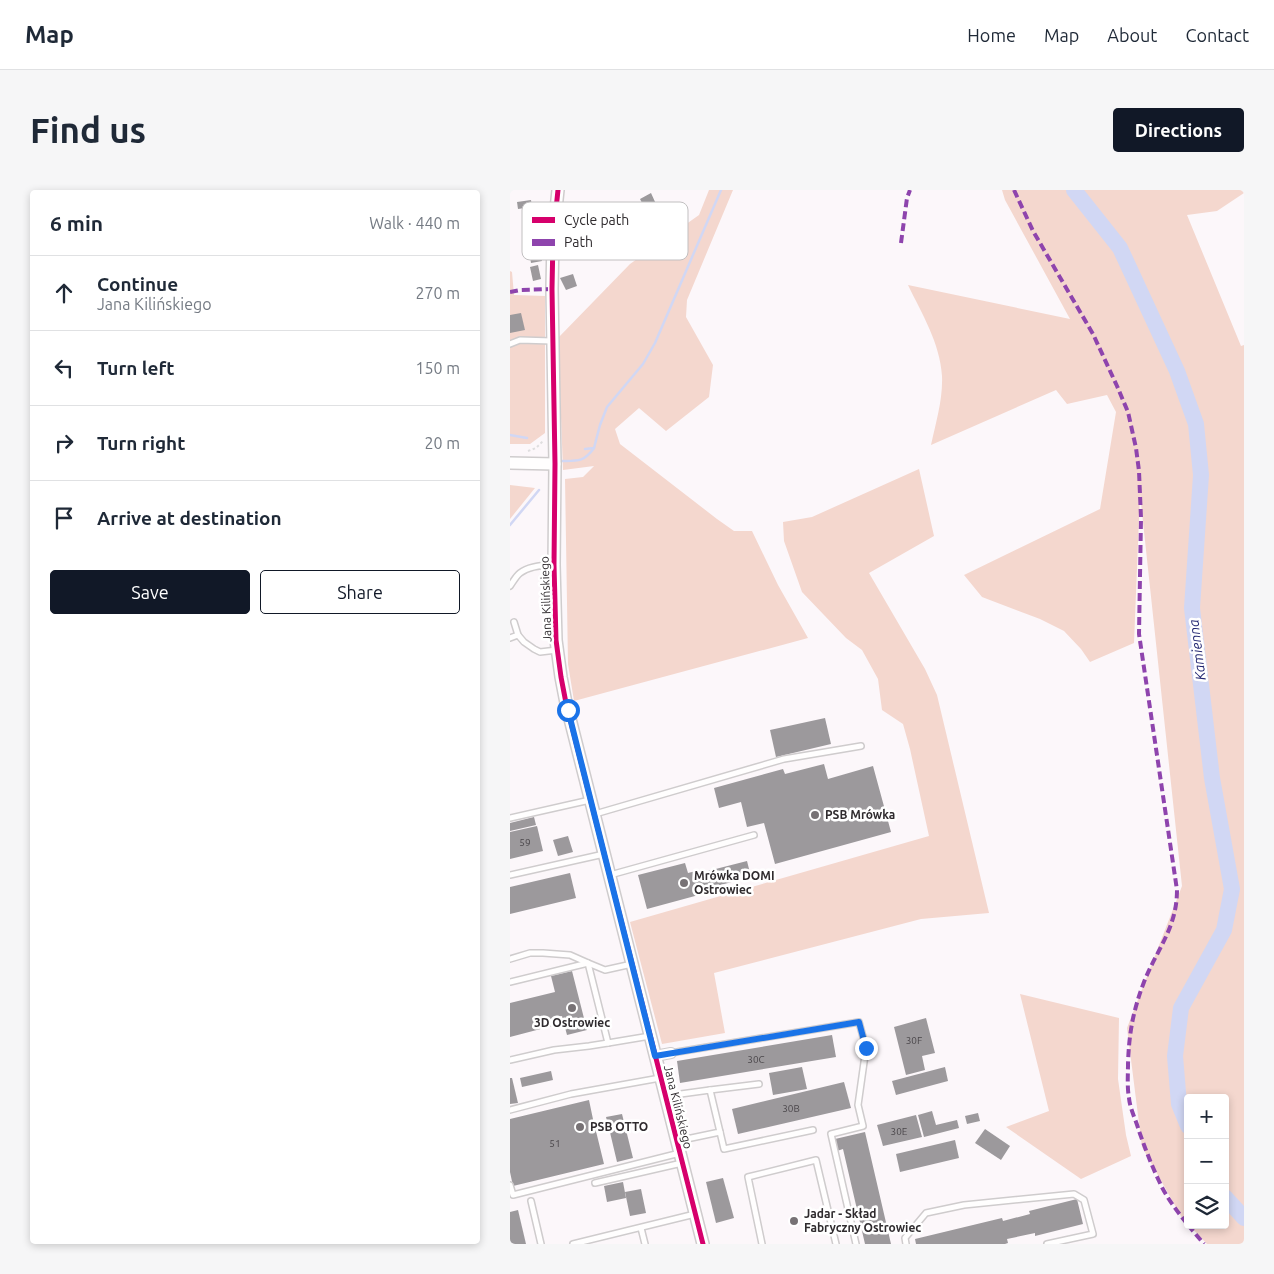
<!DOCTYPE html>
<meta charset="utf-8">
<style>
:root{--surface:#fff;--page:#f6f6f7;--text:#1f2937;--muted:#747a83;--line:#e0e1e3;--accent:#111827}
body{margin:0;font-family:Ubuntu,sans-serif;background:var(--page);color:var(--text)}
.controls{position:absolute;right:15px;bottom:15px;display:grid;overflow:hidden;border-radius:5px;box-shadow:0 2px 8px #0003}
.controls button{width:45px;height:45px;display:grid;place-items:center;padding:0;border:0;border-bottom:1px solid var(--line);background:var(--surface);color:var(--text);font:25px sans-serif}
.stop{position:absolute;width:15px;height:15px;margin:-11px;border:4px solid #1a73e8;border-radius:50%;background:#fff}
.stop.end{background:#1a73e8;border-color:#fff;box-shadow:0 1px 5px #0008}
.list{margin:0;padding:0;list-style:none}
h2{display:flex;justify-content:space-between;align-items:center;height:65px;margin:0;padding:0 20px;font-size:21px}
h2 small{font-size:16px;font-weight:400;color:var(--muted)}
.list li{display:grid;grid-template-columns:32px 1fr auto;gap:15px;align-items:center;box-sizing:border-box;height:75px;padding:0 20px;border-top:1px solid var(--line)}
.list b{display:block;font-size:19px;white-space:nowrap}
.list p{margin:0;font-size:16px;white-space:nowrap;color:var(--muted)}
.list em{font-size:16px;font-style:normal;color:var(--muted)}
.actions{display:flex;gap:10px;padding:15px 20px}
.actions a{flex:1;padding:11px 0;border:1px solid var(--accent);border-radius:5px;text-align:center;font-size:18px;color:var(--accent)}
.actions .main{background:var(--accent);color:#fff}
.icon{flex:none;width:28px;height:28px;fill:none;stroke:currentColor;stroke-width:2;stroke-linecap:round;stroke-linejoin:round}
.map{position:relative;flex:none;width:734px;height:1054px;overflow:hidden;border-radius:5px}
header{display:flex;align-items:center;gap:30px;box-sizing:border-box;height:70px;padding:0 25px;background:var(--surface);border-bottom:1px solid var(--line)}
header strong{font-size:24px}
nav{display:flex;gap:28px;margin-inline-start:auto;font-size:18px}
.intro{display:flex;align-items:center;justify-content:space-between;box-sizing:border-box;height:120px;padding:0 30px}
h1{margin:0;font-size:35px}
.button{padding:12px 22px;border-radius:5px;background:var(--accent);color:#fff;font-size:18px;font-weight:700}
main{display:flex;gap:30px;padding:0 30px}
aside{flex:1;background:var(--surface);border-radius:5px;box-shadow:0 2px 8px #0003}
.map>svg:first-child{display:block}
.green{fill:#f4d7ce}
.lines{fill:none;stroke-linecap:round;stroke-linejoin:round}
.stream{stroke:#d1d7f4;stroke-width:2.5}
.river{stroke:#d1d7f4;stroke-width:16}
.building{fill:#9c999c}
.service-casing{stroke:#cfcccd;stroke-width:8}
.minor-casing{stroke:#cfcccd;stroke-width:12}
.tertiary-casing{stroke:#cfcccd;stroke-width:14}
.path{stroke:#dfdedf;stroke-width:2;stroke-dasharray:2.5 2.5;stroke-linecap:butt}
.service{stroke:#fffefe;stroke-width:5}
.minor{stroke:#fffefe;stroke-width:10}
.tertiary{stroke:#fffefe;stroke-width:11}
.quiet{stroke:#8e44ad;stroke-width:4;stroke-dasharray:8 4;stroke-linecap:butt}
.cycleway-casing{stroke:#fff;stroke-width:8}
.cycleway{stroke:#d6006c;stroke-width:5}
.route{stroke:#1a73e8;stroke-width:6}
.poi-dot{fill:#777275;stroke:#fff;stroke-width:2}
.labels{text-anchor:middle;stroke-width:5;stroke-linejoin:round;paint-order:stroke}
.number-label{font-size:10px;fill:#4a464a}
.street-label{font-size:12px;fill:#2f2b2e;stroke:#fff}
.poi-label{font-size:12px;font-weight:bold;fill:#2f2b2e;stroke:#fff;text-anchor:start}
.water-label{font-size:14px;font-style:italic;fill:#212571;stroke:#fff}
.key{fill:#fff;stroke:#c1bfc0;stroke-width:1}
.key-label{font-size:14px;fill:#2f2b2e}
</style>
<header>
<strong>Map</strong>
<nav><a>Home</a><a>Map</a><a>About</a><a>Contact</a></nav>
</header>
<div class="intro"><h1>Find us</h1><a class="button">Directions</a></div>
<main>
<aside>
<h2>6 min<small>Walk · 440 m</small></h2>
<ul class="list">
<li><svg class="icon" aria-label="ahead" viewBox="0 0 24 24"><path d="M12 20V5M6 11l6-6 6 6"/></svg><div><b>Continue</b><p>Jana Kilińskiego</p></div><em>270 m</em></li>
<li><svg class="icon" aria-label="left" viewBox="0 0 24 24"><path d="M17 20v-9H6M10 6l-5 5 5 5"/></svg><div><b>Turn left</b></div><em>150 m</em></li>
<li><svg class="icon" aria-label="right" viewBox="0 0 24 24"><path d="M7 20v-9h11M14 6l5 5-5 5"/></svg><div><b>Turn right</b></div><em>20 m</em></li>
<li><svg class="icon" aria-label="arrive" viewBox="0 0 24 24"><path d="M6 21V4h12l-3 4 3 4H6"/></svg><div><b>Arrive at destination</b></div></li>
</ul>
<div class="actions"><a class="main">Save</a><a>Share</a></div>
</aside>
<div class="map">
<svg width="734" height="1054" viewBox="0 0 734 1054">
<rect width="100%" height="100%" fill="#fcf7fa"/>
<g class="green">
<polygon points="199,0 223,0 177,110 176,127 203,175 199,207 156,241 129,218 105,239 110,254 207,329 224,341 242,341 268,395 298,448 64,511 58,474 55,289 73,287 84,276 53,280 48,148 120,74 189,25"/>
<path d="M 492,0 L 734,0 L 734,3 L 707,21 L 677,25 L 731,156 L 734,155 L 734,1054 L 697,1054 L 679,1035 L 715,1035 L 715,908 L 678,908 L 678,1034 L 672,1028 L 632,957 L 617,838 L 672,696 L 630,304 L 624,453 L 580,472 L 571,459 L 554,441 L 530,429 L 472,407 L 454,385 L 590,319 L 606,222 L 597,205 L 557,214 L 546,200 L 421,255 C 426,232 433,209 432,186 C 430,153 412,124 398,95 L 560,129 L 495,10 Z"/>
<polygon points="0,81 2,82 4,105 35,106 35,243 20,254 0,254"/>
<polygon points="409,279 424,346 359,383 415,479 427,505 479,723 411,729 204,783 215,843 152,854 120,732 419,646 400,559 393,534 372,520 368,489 352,460 336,448 292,402 274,351 273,332 302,327"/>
<polygon points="0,295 25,298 0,329"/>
<polygon points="510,804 609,828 608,889 616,945 621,966 571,989 496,937 539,921"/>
</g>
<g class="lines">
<g class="stream">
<polyline points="0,245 17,248"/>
<polyline points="75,259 84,258 90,235 97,217 133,174 145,153 211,0"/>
<path d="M 52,271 C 68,271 74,272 84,258"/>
<polyline points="0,335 29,300"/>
</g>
<g class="river">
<polyline points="564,0 610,58 667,181 686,234 691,285 682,418 702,588 722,699 714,740 671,818 665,866 669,914 678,936"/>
<polyline points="715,1007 734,1028"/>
</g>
</g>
<g class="building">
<polygon points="141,3 146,14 132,21 129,15 132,13 130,9"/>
<polygon points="21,10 22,17 8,19 7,12"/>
<polygon points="30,59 32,71 21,73 19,61"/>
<polygon points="28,75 31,89 23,91 20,77"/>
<polygon points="63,84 67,96 56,100 50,88"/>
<polygon points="11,123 15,140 0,143 0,125"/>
<polygon points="315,528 321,554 266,567 260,540"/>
<polygon points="314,574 318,589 363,576 381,642 265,674 254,633 237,637 231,612 209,618 204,598 273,579 275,584"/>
<polygon points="24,627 26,635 0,641 0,633"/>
<polygon points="27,636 33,661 0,669 0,642"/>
<polygon points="58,646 63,662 48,666 43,650"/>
<polygon points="237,671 241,687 195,699 196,703 137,719 128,685 175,673 178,683 190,680 190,683"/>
<polygon points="60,683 66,708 0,724 0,697"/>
<polygon points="62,781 77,840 57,845 52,826 40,829 42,836 0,847 0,813 45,802 41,786"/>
<polygon points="416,828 425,863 412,866 415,880 396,885 384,837"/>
<polygon points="322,845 326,867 170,893 167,871"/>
<polygon points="292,877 297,899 263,905 259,883"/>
<polygon points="435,877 438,891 386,905 382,891"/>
<polygon points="41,881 43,890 12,897 10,888"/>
<polygon points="0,888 2,888 8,913 0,914"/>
<polygon points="334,892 341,918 228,944 222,919"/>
<polygon points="79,910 84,934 97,931 96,927 112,924 123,968 107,972 98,934 85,937 94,974 3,996 0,982 0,929"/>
<polygon points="422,921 426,935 447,930 449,938 414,947 408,925"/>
<polygon points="468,923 470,931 457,934 455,926"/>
<polygon points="406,925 412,947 373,956 367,935"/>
<polygon points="475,939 500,956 491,970 465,953"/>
<polygon points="355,942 381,1054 355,1054 333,959 327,961 325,949"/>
<polygon points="445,950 449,968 390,982 386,964"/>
<polygon points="213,988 224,1028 206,1033 196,992"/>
<polygon points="113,992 116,1008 97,1012 94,996"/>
<polygon points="131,999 136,1023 120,1026 115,1002"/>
<polygon points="567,1009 573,1034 525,1046 525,1043 497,1049 498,1053 495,1054 406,1054 405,1049 492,1028 493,1031 520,1024 519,1021"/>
<polygon points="8,1020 16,1054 0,1054 0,1022"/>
</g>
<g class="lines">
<defs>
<g id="service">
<polyline points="0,154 10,150 42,151"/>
<path d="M 0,396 C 3,392 6,386 10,383 C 19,376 33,375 43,375"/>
<polyline points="4,432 8,445 14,452 24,459 30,462 47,460"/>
<polyline points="0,448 8,445"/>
<polyline points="85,624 274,569 351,556"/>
<polyline points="0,628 80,610"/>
<polyline points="0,685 94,664"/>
<polyline points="100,685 244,645"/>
<polyline points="0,769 20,763 33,763 60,765 78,773 98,853 140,846"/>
<polyline points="0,792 78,773 95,780 122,774"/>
<polyline points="161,863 349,832 356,858 348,915 353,936 321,944 346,1054"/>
<polyline points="0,870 44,860 79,856 98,853"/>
<polyline points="200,900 249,894"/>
<polyline points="156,906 200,900 210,942 167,951"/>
<polyline points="0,920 61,904 150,888"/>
<polyline points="210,942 214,959 303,940"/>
<polyline points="85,993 172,973"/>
<polyline points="0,995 3,1005 170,963"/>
<polyline points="21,1011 31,1054"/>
<polyline points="131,1038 135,1054"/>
<polyline points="63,1054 185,1024"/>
<polyline points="252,1054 238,987 306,970 326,1054"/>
<polyline points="396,1054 395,1048 416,1023 454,1015 564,1004 574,1010 583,1044 537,1054"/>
</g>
<polyline id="minor" points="145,866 161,863"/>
<g id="tertiary">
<polyline points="48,0 43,48 42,99 45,274 44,375 46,450 51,487 56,513 193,1054"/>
<polyline points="0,273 45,274"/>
</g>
</defs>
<use href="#service" class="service-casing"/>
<use href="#minor" class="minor-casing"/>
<use href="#tertiary" class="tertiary-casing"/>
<polyline class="path" points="18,261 26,258 34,250"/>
<use href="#service" class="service"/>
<use href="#minor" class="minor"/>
<use href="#tertiary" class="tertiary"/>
<g class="quiet">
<path d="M 504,0 L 523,41 L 583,144 L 607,196 L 618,222 L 626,258 L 629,281 L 631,328 L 629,444 L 667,700 C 667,738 647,759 634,792 C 623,821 619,843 618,874 C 618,885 617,897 619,908 C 620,919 626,930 629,941 C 635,958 641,974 649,991 C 656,1007 667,1021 678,1035"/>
<polyline points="391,53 397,8 400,0"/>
<polyline points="0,102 10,100 42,99"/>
<polyline points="678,1035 694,1054"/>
</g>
<defs>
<polyline id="cycleway" points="48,0 43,48 42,99 45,274 44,375 46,450 51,487 56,513 193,1054"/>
</defs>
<use href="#cycleway" class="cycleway-casing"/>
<use href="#cycleway" class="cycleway"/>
</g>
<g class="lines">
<polyline class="route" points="58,520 145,866 349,832 356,858"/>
</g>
<g class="poi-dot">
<circle cx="305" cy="625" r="5"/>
<circle cx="174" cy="693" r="5"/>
<circle cx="62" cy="818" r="5"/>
<circle cx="70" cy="937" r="5"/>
<circle cx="284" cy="1031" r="5"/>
</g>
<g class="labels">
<g class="number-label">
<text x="15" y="656">59</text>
<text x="404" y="854">30F</text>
<text x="246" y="873">30C</text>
<text x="281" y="922">30B</text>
<text x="389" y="945">30E</text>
<text x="45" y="957">51</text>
</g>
<g class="street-label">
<text transform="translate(36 409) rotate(-92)" y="4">Jana Kilińskiego</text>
<text transform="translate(168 917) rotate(76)" y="4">Jana Kilińskiego</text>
</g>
<g class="poi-label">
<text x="315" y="629">PSB Mrówka</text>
<text x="184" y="690">Mrówka DOMI<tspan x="184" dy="14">Ostrowiec</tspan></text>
<text x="62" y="837" text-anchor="middle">3D Ostrowiec</text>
<text x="80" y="941">PSB OTTO</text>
<text x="294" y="1028">Jadar - Skład<tspan x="294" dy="14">Fabryczny Ostrowiec</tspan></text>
</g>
<g class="water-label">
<text transform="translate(687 460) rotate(-97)" y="5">Kamienna</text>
</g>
</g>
<rect x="12" y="12" width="166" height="58" rx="8" class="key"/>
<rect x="22" y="27" width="23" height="6" fill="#d6006c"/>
<rect x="22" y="49" width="23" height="7" fill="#8e44ad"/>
<g class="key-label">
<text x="54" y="35">Cycle path</text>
<text x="54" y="57">Path</text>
</g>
</svg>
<div class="controls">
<button>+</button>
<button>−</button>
<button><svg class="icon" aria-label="layers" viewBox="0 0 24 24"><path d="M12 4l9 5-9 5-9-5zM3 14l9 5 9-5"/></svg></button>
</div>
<div class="stop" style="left:58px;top:520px"></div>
<div class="stop end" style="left:356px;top:858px"></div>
</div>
</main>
